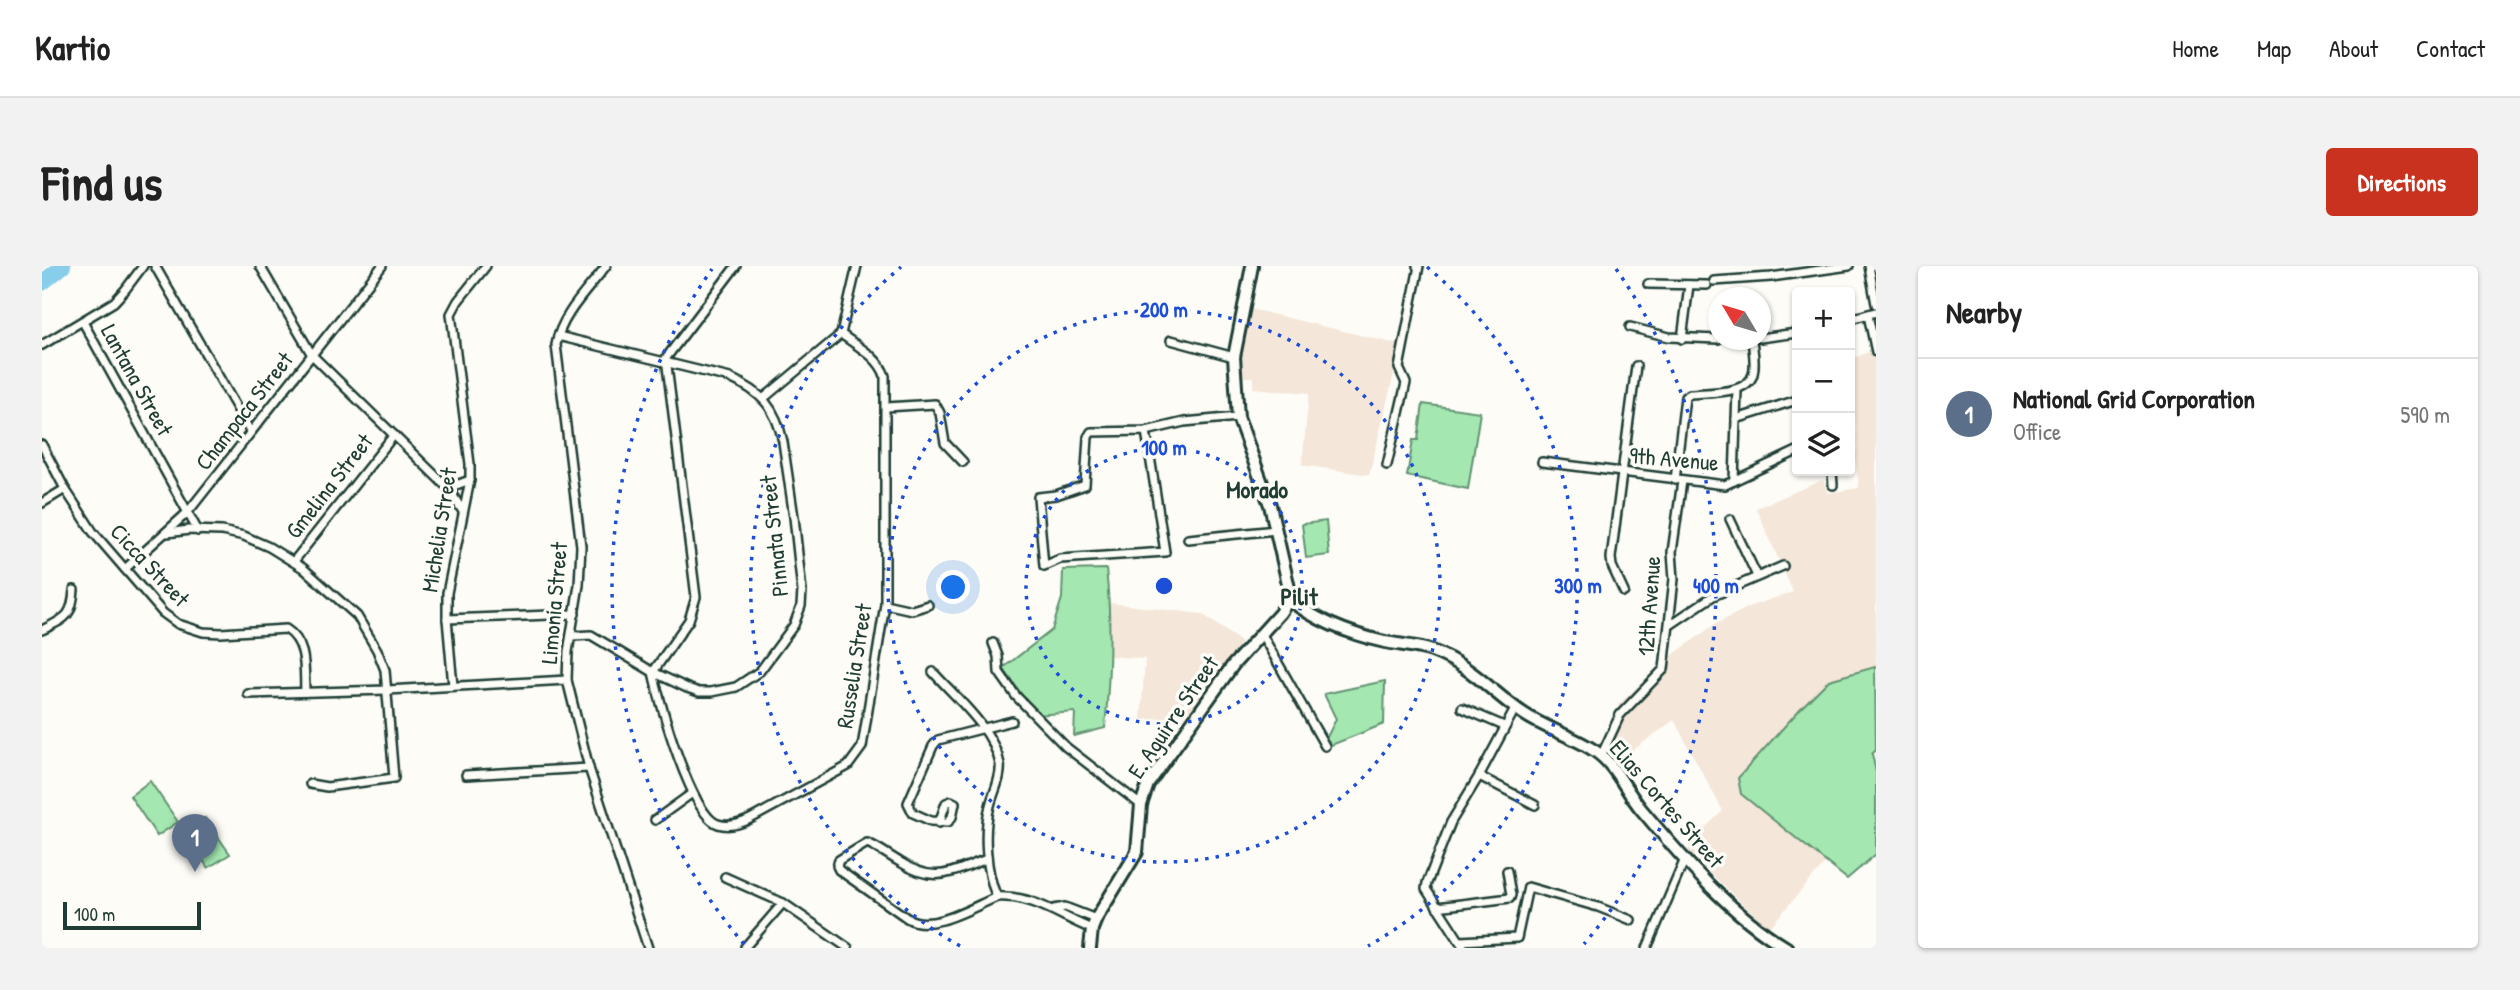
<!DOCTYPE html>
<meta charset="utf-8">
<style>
:root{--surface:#fff;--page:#f2f2f2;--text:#222;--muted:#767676;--line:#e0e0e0;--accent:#c8321e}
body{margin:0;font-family:"Patrick Hand",sans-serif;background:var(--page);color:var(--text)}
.controls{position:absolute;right:21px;top:21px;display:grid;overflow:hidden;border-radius:7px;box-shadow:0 2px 5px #0004}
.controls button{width:63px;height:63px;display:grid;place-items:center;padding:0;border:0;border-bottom:2px solid var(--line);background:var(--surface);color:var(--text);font:35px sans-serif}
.compass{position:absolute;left:1666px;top:21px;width:63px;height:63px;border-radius:50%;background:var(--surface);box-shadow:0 2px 5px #0004;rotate:308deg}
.scale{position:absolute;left:21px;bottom:18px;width:138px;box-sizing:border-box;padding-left:7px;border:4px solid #1f3d34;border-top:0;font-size:19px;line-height:24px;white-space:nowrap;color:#1f3d34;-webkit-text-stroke:5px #fdfcf7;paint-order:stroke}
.you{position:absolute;left:912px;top:322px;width:24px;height:24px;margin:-18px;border:5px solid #fff;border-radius:50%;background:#1a73e8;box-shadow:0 0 0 10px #1a73e833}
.badge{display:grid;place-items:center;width:46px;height:46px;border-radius:50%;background:var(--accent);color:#fff;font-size:23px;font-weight:700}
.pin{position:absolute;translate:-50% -58px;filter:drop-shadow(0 2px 4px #0008)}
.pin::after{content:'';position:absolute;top:37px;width:24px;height:21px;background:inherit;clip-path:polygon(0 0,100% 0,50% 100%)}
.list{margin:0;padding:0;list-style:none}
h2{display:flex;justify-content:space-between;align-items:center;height:91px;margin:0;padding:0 28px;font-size:30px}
h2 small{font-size:23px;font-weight:400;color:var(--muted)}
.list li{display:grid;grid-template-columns:46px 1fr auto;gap:21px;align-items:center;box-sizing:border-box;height:112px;padding:0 28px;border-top:2px solid var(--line)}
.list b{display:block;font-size:26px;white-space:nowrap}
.list p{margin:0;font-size:23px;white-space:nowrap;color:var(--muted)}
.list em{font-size:23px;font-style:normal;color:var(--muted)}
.icon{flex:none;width:38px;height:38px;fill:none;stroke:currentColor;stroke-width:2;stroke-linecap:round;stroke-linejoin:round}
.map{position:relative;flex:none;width:1834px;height:682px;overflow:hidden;border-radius:7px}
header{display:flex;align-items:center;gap:42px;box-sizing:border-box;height:98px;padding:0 35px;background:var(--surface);border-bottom:2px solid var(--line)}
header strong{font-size:33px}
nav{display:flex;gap:38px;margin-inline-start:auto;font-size:24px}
.intro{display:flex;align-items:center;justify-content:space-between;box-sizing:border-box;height:168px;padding:0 42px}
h1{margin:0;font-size:49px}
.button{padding:18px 32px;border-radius:7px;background:var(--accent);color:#fff;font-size:24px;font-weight:700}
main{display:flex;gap:42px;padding:0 42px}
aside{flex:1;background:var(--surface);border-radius:7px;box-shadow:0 2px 5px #0004}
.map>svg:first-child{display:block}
.built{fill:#f4e6d8}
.green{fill:#a4e7b1;stroke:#629272;stroke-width:2}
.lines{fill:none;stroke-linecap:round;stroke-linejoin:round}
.river{stroke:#88cde9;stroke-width:16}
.street-casing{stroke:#1f3d34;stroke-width:12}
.secondary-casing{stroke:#1f3d34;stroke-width:16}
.street{stroke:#fdfcf7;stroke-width:7}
.secondary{stroke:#fdfcf7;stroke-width:10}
.ring{fill:none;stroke:#1d4ed8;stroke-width:3.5;stroke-dasharray:3.5 7}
.labels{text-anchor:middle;stroke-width:7;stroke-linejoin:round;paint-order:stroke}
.street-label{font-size:23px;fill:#1f3d34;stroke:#fdfcf7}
.neighbourhood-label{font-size:24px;font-weight:bold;fill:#1f3d34;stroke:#fdfcf7}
.centre{fill:#1d4ed8;stroke:#fdfcf7;stroke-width:3.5}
.ring-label{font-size:21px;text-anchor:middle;font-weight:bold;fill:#1d4ed8;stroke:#fdfcf7;stroke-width:7;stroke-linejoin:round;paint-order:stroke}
</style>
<header>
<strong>Kartio</strong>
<nav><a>Home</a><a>Map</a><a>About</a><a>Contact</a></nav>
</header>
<div class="intro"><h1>Find us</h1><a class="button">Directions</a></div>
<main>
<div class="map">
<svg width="1834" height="682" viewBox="0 0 1834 682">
<rect width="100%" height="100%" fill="#fdfcf7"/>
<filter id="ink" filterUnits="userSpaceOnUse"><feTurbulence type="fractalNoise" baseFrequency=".0143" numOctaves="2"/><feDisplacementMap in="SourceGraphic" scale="14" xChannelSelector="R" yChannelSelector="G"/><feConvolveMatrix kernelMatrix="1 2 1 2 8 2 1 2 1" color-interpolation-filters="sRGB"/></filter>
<g filter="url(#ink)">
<g class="built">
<polygon points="1204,42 1359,79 1327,209 1260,199 1267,127 1211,122 1212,111 1196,111 1197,83"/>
<polygon points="1834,83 1834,403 1832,401 1787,415 1759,442 1743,561 1785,595 1727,662 1645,586 1652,572 1681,545 1632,454 1572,498 1560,481 1577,438 1624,394 1672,359 1709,340 1751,326 1714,242 1781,214 1786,227 1817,222 1812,185 1815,184 1809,93"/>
<polygon points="1067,337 1160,348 1199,376 1146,449 1099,454 1103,393 1068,390"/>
</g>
<g class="green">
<polygon points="1381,138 1438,146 1426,223 1365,210 1371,174 1376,174"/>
<polygon points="1284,255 1287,289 1264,292 1260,258"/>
<path d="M 1064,303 C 1070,356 1068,408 1063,462 L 1032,470 L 1033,446 L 994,449 L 961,402 L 1010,364 L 1020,332 L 1021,304 Z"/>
<polygon points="1833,401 1834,484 1830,488 1834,506 1834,588 1805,613 1699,528 1696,512 1759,442 1787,414"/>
<polygon points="1343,415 1342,458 1287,480 1284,473 1294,453 1282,428"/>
<polygon points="108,515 136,556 115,570 88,530"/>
<polygon points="163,552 188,588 166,602 142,566"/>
</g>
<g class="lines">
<polyline class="river" points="0,17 21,0"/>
<defs>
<g id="street">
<polyline points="113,0 208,165"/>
<polyline points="218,0 270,89 406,222 420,244"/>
<path d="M 564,0 C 546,24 519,49 514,79 L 539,280 L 537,319 L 526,386 L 525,414 L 547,502 L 606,682"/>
<path d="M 694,0 L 624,92 L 654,331 L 647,354 L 611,406 C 617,434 649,550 676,558 C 689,562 701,557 712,551 L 806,500 L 820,481 L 843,338 L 843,110 C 837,91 815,80 799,68"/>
<polyline points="1827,0 1834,38"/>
<polyline points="1672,15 1729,11 1807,0"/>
<polyline points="1606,18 1665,19"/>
<polyline points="1826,49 1834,86"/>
<polyline points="1808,53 1834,46"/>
<polyline points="41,56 156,265"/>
<polyline points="1588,61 1627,71 1676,73"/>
<path d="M 516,70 L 688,112 C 720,126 734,142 741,176 L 752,251 L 760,325 L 759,340 L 752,359 L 718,405 L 694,421 L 669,426 L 657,426 L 645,422 L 611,406 L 549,369 L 530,370"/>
<polyline points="1718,72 1755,67"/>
<polyline points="1640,73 1647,19"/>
<polyline points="1129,74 1192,91"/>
<polyline points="0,79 72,36 83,24 101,0"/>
<polyline points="722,132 799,68 815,0"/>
<polyline points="844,141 893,138 898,147 903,177 921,196"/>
<polyline points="1694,153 1755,134"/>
<polyline points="1104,165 1123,286 1018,293 1002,300 996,231 1014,229 1043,219 1046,171 1049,166 1104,165 1142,156 1196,151"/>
<path d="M 0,179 L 23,223 L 51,266 L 121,347 L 136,358 L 161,366 L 179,367 L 244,363 C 266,377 262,404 263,426"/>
<polyline points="1500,196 1683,219 1755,185"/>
<polyline points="1345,199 1364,117 1357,102 1377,0 1375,0"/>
<polyline points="1790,205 1791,219"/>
<path d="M 1633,214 L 1643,131 L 1648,128 C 1665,126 1706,129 1711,108 C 1714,98 1711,84 1710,74"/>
<polyline points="1692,215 1695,124"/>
<polyline points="406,222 428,214"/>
<polyline points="0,237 23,223"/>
<polyline points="1688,253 1715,310"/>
<polyline points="125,267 147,264 180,265 202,270 227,281 261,302 315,350 335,384 343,404 352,512 285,521 268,518"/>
<polyline points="1146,273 1234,264"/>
<polyline points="252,295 352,169"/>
<polyline points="83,303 146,246 340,0"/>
<polyline points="1582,326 1570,300 1569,292 1594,100"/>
<polyline points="843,338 870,344 886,339"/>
<polyline points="405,353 533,348"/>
<polyline points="1628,359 1671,330 1741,300"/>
<path d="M 0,364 C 23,352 30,352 32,324"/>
<polyline points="1219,367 1283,480"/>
<polyline points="951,377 956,390 957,406 974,430 1024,481 1099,539"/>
<path d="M 891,406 C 914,432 951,462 958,498 C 960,511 951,527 948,540 C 941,566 944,607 955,631 C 992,629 1017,650 1050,663"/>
<polyline points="411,420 405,353 405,327 428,214 428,198 409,48 416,35 444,0"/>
<polyline points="206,428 345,424 525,414"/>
<polyline points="1420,442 1462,460"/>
<polyline points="1559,490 1578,449 1622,403 1632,313 1630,286 1640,215"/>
<polyline points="424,509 547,502"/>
<polyline points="1437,510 1493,539"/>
<polyline points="613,554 649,528"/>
<polyline points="897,557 904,537 909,535 913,537 910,551 906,556 889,555 871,547 866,537 891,480 896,474 970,455"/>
<path d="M 945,593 C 908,606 894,619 858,596 C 847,590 836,581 825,577 L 797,594 L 795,600 L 797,604 L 865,652 C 890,667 930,641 955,631"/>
<polyline points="683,611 741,637 806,682"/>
<polyline points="1395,641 1468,632 1469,629 1465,605"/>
<polyline points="1012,643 1023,641 1054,653"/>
<polyline points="1418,675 1475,672 1486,621 1556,641 1589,654"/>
<polyline points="703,681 741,637"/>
<polyline points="1422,682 1384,623 1385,617 1409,556 1437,510 1473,443"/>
<polyline points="1605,682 1643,593"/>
</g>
<g id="secondary">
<path d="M 1210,0 L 1192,91 L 1196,151 L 1228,239 L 1247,322 L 1247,333 C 1275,356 1308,368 1343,376 C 1359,379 1376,380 1390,385 C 1430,400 1449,426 1482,448 C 1504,463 1531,470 1553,485 C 1573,498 1584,525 1599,543 C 1641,593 1688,648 1745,682"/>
<polyline points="1048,682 1050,663 1054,653 1095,586 1099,539 1106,518 1191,399 1238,347 1247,333"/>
</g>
</defs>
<use href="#street" class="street-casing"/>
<use href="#secondary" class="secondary-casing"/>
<use href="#street" class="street"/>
<use href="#secondary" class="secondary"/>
</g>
</g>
<g class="ring">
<circle cx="1122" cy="320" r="138"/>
<circle cx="1122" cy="320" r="276"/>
<path d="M918 680A414 414 0 0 1 859 1M1385 1A414 414 0 0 1 1326 680"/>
<path d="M702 678A552 552 0 0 1 670 3M1574 3A552 552 0 0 1 1542 678"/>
</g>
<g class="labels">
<g class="street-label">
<text transform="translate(95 114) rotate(61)" y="8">Lantana Street</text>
<text transform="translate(202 145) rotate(-52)" y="8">Champaca Street</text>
<text transform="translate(1632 193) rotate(5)" y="8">9th Avenue</text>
<text transform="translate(287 220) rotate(-52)" y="8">Gmelina Street</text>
<text transform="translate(397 264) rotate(-81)" y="8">Michelia Street</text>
<text transform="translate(732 270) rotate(-96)" y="8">Pinnata Street</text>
<text transform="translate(108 299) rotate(47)" y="8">Cicca Street</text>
<text transform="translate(512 337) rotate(-85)" y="8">Limonia Street</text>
<text transform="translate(1607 340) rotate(-86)" y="8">12th Avenue</text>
<text transform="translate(812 400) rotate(-81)" y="8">Russelia Street</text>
<text transform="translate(1131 451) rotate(-56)" y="8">E. Aguirre Street</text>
<text transform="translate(1625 538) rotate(49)" y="8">Elias Cortes Street</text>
</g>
<g class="neighbourhood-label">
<text x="1215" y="232">Morado</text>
<text x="1257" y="339">Pilit</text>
</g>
</g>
<circle cx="1122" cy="320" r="10" class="centre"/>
<g class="ring-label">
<text x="1122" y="51">200 m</text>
<text x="1122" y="189">100 m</text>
<text x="1536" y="327">300 m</text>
<text x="1674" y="327">400 m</text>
</g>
</svg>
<div class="controls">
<button>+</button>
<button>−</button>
<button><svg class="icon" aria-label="layers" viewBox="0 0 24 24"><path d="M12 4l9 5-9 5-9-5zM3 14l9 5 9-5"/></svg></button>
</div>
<svg class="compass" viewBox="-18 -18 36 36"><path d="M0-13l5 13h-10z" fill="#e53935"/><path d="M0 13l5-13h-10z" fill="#767676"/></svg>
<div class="scale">100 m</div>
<div class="you"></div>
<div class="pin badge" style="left:153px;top:606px;background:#5c6f8a">1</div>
</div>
<aside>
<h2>Nearby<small></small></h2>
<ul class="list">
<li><span class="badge" style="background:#5c6f8a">1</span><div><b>National Grid Corporation</b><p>Office</p></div><em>590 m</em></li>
</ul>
</aside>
</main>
